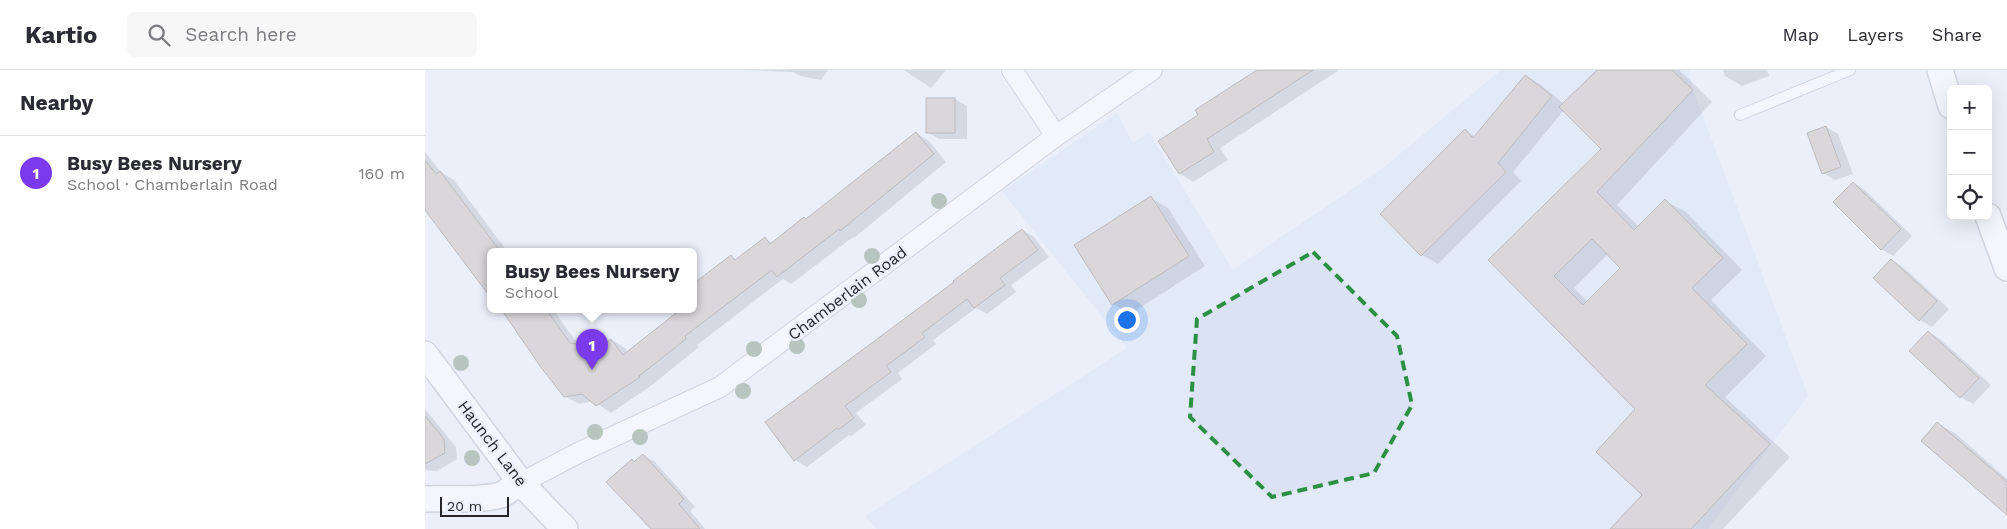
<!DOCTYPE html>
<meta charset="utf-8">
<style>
:root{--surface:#fff;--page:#f7f7f7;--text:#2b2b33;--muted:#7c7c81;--line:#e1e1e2;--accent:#7c3aed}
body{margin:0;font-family:"Work Sans",sans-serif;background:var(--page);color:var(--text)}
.controls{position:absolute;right:15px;top:15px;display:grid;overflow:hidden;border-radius:8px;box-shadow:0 5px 20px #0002}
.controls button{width:45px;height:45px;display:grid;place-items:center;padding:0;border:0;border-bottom:1px solid var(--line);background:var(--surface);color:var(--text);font:25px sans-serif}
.scale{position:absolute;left:15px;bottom:12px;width:69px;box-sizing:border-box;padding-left:5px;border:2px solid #242529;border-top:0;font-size:14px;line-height:18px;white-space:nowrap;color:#242529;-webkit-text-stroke:4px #eaeffa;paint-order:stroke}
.you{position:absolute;left:701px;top:249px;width:18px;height:18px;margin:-12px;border:4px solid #fff;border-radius:50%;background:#1a73e8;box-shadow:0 0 0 8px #1a73e833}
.badge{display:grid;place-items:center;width:32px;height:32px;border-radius:50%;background:var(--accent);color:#fff;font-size:16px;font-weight:700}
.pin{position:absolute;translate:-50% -41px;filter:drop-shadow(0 1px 2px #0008)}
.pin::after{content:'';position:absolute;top:26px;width:18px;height:15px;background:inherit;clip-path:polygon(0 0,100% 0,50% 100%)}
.popup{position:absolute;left:62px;top:178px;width:210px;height:65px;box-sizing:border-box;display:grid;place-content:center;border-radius:8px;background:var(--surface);filter:drop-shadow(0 1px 4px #0005);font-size:16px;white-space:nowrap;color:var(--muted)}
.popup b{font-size:19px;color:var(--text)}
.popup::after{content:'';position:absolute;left:50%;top:100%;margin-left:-10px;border:10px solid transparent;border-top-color:var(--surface)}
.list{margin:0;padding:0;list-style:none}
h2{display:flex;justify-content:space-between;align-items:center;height:65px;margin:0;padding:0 20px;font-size:21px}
h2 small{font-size:16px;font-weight:400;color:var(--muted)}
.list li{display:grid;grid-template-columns:32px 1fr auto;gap:15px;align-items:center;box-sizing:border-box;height:75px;padding:0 20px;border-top:1px solid var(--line)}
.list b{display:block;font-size:19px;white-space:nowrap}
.list p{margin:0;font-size:16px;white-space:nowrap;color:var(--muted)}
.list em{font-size:16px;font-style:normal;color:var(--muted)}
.icon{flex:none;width:28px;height:28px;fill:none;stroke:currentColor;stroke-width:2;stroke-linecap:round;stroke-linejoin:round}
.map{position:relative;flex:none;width:1582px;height:459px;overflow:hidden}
header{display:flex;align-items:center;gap:30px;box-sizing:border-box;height:70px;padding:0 25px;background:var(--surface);border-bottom:1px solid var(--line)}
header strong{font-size:24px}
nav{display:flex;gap:28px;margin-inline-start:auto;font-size:18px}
.search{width:350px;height:45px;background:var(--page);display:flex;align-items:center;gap:12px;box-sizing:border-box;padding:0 18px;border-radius:8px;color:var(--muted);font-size:19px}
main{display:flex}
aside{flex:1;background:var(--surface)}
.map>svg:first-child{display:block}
.built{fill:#dae2f4}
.shadow{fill:#0003;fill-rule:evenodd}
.building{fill:#c6bab4;stroke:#877c77;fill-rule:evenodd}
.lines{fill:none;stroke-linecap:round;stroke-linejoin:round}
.service-casing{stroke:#b0b4bf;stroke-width:12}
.minor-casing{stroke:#b0b4bf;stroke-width:22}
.tertiary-casing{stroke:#b0b4bf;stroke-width:28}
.service{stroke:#fff;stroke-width:10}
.minor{stroke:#fff;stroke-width:20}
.tertiary{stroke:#fff;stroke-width:25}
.tree{fill:#7b9079}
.marked{fill:none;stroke:#2c9044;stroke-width:4;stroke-dasharray:10 6;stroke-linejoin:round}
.labels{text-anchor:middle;stroke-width:5;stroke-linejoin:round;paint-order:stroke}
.street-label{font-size:16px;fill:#242529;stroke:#eaeffa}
</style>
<header>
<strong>Kartio</strong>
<div class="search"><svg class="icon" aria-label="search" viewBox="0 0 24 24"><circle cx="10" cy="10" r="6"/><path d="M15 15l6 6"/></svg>Search here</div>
<nav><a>Map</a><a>Layers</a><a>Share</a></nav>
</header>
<main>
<aside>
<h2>Nearby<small></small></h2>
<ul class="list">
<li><span class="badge">1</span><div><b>Busy Bees Nursery</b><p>School · Chamberlain Road</p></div><em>160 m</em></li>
</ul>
</aside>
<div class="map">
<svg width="1582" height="459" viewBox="0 0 1582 459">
<rect width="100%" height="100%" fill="#eaeffa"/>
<polygon class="built" points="1076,0 1264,0 1268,20 1383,326 1283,459 452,459 440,446 702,278 577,121 692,43 708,73 724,62 808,200 959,97"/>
<g class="shadow">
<polygon points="318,0 403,0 396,10 375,6 368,2"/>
<polygon points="479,0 521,0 506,18"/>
<polygon points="834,0 914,0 795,78 803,90 768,112 754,103 775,46"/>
<path d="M 1174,0 L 1254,0 L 1287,32 L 1192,135 L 1214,157 L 1240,131 L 1261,142 L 1317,200 L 1286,230 L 1341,286 L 1300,327 L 1365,387 L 1298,459 L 1187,459 L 1219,425 L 1211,339 L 1064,190 L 1178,79 L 1139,40 L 1088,102 L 1096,111 L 1013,194 L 997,185 L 1040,61 L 1051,67 L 1101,6 L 1116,15 L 1139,34 ZM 1183,184 L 1197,198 L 1163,232 L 1149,218 Z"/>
<polygon points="1298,0 1342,0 1344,6 1317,16 1300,6"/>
<polygon points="530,29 542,36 542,69 514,69 502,62"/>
<polygon points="1401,57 1413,64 1428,104 1410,110 1398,103"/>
<polygon points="491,63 504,71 521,92 429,168 428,167 366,214 358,209 272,275 274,277 227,315 186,343 168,331 154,334 140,326 116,295 77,239 128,239 154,276 175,280 186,270 200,278 203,282 256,240 255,239 268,239 306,187 312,190 340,169 348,173 381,150"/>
<polygon points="0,82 16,102 29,110 82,181 66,181 0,138"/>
<polygon points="1429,113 1440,120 1487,166 1468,186 1456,179"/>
<polygon points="726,128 743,138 780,196 705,244 688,234"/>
<polygon points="597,160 609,167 624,187 586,215 591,222 562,244 551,238 508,270 511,274 473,303 477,309 431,343 441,355 426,366 424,365 382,397 370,390 531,212"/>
<polygon points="1466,190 1478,197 1524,239 1507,257 1495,250"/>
<polygon points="1503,262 1515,269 1566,315 1548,334 1536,327 1486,281"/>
<polygon points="0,339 31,377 32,389 12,401 0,400"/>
<polygon points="1513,354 1530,363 1582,409 1582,444"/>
<polygon points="218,385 230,392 270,437 265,441 280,459 228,459 210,393"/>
</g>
<g class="building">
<polygon points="832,0 888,0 782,69 789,82 754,104 733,71 773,45 770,40"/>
<path d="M 1172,0 L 1247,0 L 1268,20 L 1172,122 L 1209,160 L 1240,129 L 1298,188 L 1267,218 L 1322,274 L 1280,315 L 1345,374 L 1266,459 L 1185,459 L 1217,425 L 1171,382 L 1210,339 L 1063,190 L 1176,79 L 1134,37 ZM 1167,169 L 1195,198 L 1158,235 L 1129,206 Z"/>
<polygon points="1100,5 1127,26 1073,93 1081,102 996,186 955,144 1040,59 1048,68"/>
<rect x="501" y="28" width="29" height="35"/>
<polygon points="1401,56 1416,97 1397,104 1382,63"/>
<polygon points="491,62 509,84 415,161 414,159 352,207 347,200 260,266 261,269 214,306 215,307 171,336 157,324 139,327 115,296 76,239 121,239 145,273 174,278 186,269 198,285 256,239 268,239 268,214 306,185 310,190 340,167 345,174 379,147 381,149"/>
<polygon points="0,90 11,104 15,101 75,181 66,181 66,228 0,140"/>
<polygon points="1428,112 1476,159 1456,180 1408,132"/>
<polygon points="726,126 764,186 687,235 649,175"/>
<polygon points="597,159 613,180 575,208 580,215 549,238 542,229 497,263 500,267 461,296 466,302 420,336 429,348 413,360 412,358 369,391 340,352 529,212 528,211"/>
<polygon points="1466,189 1512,231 1494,251 1448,208"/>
<polygon points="1503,261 1554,308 1535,328 1484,281"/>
<polygon points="0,346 19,369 20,383 0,394"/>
<polygon points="1512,352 1582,412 1582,445 1496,371"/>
<polygon points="218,384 259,429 254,434 275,459 226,459 181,412 207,389 209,392"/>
</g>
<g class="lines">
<defs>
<polyline id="service" points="1315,45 1425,0"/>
<g id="minor">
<polyline points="587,0 631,66"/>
<polyline points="96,413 153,383 295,317 631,66 727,0"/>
</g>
<g id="tertiary">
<polyline points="1515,0 1526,36"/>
<polyline points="1563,146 1582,198"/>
<polyline points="0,284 96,413 140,459"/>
<path d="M 0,429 C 23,428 54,431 76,425 C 82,422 89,416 96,413"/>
</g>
</defs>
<use href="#service" class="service-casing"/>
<use href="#minor" class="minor-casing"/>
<use href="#tertiary" class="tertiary-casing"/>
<use href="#service" class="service"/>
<use href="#minor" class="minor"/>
<use href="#tertiary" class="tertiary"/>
</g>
<g class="tree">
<circle cx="514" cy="131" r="8"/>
<circle cx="447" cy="186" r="8"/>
<circle cx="434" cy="230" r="8"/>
<circle cx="372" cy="276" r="8"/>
<circle cx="329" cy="279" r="8"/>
<circle cx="36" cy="293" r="8"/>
<circle cx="318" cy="321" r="8"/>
<circle cx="170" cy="362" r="8"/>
<circle cx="215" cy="367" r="8"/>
<circle cx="47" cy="388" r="8"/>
</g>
<path d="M0 0H1582V459H0ZM 888,182 L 972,266 L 987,335 L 949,403 L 847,427 L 765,347 L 772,249 Z" fill="#eaeffa" fill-opacity=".55" fill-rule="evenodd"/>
<path class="marked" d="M 888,182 L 972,266 L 987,335 L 949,403 L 847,427 L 765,347 L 772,249 Z"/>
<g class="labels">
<g class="street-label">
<text transform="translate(422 223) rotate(-37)" y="6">Chamberlain Road</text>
<text transform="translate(68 373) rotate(53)" y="6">Haunch Lane</text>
</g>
</g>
</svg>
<div class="controls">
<button>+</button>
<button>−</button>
<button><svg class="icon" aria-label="locate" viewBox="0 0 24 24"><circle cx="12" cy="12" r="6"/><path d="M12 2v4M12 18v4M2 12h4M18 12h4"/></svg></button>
</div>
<div class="scale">20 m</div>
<div class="you"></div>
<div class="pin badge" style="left:167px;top:300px">1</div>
<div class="popup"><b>Busy Bees Nursery</b>School</div>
</div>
</main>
